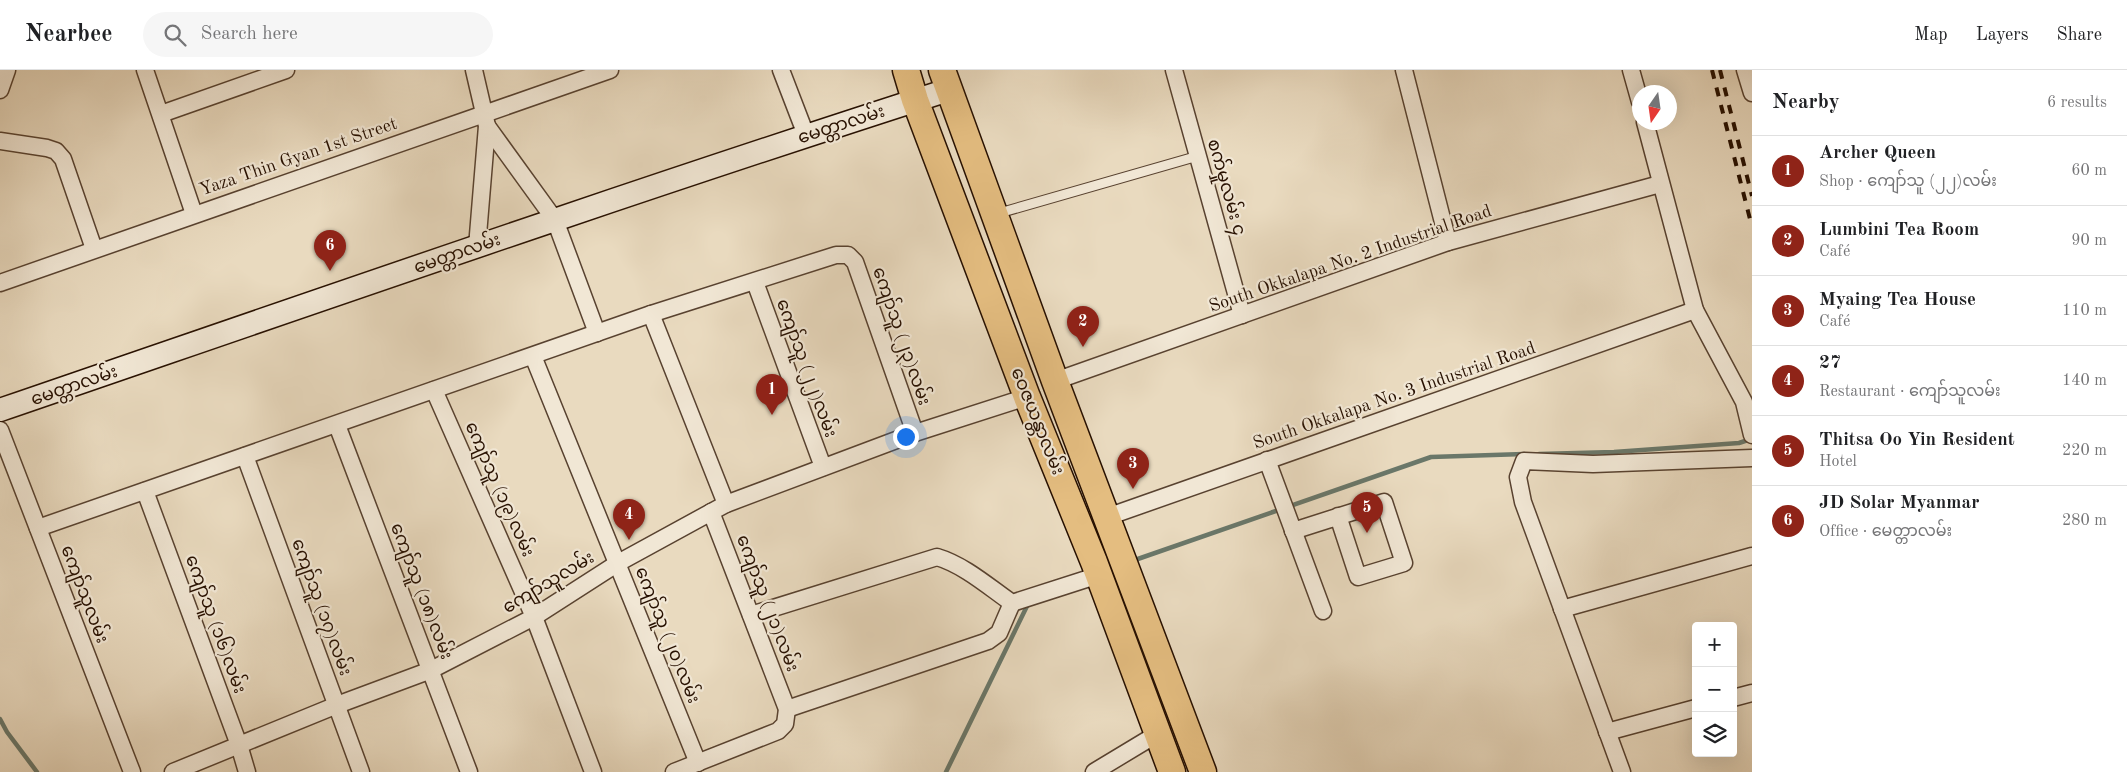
<!DOCTYPE html>
<meta charset="utf-8">
<style>
:root{--surface:#fff;--page:#f6f6f6;--text:#202124;--muted:#757577;--line:#e0e0e0;--accent:#8f2418}
body{margin:0;font-family:"Old Standard TT","Noto Sans Myanmar",serif;background:var(--page);color:var(--text)}
.controls{position:absolute;right:15px;bottom:15px;display:grid;overflow:hidden;border-radius:5px;box-shadow:0 5px 20px #0002}
.controls button{width:45px;height:45px;display:grid;place-items:center;padding:0;border:0;border-bottom:1px solid var(--line);background:var(--surface);color:var(--text);font:25px sans-serif}
.compass{position:absolute;left:1632px;top:15px;width:45px;height:45px;border-radius:50%;background:var(--surface);box-shadow:0 5px 20px #0002;rotate:193deg}
.you{position:absolute;left:905px;top:366px;width:18px;height:18px;margin:-12px;border:4px solid #fff;border-radius:50%;background:#1a73e8;box-shadow:0 0 0 8px #1a73e833}
.badge{display:grid;place-items:center;width:32px;height:32px;border-radius:50%;background:var(--accent);color:#fff;font-size:16px;font-weight:700}
.pin{position:absolute;translate:-50% -41px;filter:drop-shadow(0 1px 2px #0008)}
.pin::after{content:'';position:absolute;top:26px;width:18px;height:15px;background:inherit;clip-path:polygon(0 0,100% 0,50% 100%)}
.list{margin:0;padding:0;list-style:none}
h2{display:flex;justify-content:space-between;align-items:center;height:65px;margin:0;padding:0 20px;font-size:21px}
h2 small{font-size:16px;font-weight:400;color:var(--muted)}
.list li{display:grid;grid-template-columns:32px 1fr auto;gap:15px;align-items:center;box-sizing:border-box;height:70px;padding:0 20px;border-top:1px solid var(--line)}
.list b{display:block;font-size:19px;white-space:nowrap}
.list p{margin:0;font-size:16px;white-space:nowrap;color:var(--muted)}
.list em{font-size:16px;font-style:normal;color:var(--muted)}
.icon{flex:none;width:28px;height:28px;fill:none;stroke:currentColor;stroke-width:2;stroke-linecap:round;stroke-linejoin:round}
.map{position:relative;flex:none;width:1752px;height:702px;overflow:hidden}
header{display:flex;align-items:center;gap:30px;box-sizing:border-box;height:70px;padding:0 25px;background:var(--surface);border-bottom:1px solid var(--line)}
header strong{font-size:24px}
nav{display:flex;gap:28px;margin-inline-start:auto;font-size:18px}
.search{width:350px;height:45px;background:var(--page);display:flex;align-items:center;gap:12px;box-sizing:border-box;padding:0 18px;border-radius:28px;color:var(--muted);font-size:19px}
main{display:flex}
aside{flex:1;background:var(--surface)}
.map>svg:first-child{display:block}
.lines{fill:none;stroke-linecap:round;stroke-linejoin:round}
.stream{stroke:#6a7769;stroke-width:4.5}
.service-casing{stroke:#584230;stroke-width:11}
.minor-casing{stroke:#584230;stroke-width:19}
.secondary-casing{stroke:#271000;stroke-width:25}
.primary-casing{stroke:#271000;stroke-width:29}
.service{stroke:#f1e7d5;stroke-width:9}
.minor{stroke:#f1e7d5;stroke-width:16}
.secondary{stroke:#f1e7d5;stroke-width:22}
.primary{stroke:#e4bd80;stroke-width:26}
.rail{stroke:#271000;stroke-width:4;stroke-dasharray:9 9;stroke-linecap:butt}
.labels{text-anchor:middle;stroke-width:4.5;stroke-linejoin:round;paint-order:stroke}
.street-label{font-size:18px;fill:#271000;stroke:#f1e7d5}
</style>
<header>
<strong>Nearbee</strong>
<div class="search"><svg class="icon" aria-label="search" viewBox="0 0 24 24"><circle cx="10" cy="10" r="6"/><path d="M15 15l6 6"/></svg>Search here</div>
<nav><a>Map</a><a>Layers</a><a>Share</a></nav>
</header>
<main>
<div class="map">
<svg width="1752" height="702" viewBox="0 0 1752 702">
<rect width="100%" height="100%" fill="#e9dabf"/>
<filter id="stains"><feTurbulence type="fractalNoise" baseFrequency=".004" numOctaves="4"/><feColorMatrix values="0 0 0 0 .2 0 0 0 0 .09 0 0 0 0 .02 0 0 0 .5 -.17"/></filter>
<radialGradient id="worn" r=".72"><stop offset=".6" stop-color="#630" stop-opacity="0"/><stop offset="1" stop-color="#630" stop-opacity=".3"/></radialGradient>
<g class="lines">
<g class="stream">
<polyline points="1539,384 1614,382 1739,373 1751,369"/>
<polyline points="1132,491 1431,387 1524,384"/>
<polyline points="0,649 7,662 37,702"/>
<polyline points="946,702 1029,532"/>
</g>
<defs>
<polyline id="service" points="996,144 1198,86"/>
<g id="minor">
<polyline points="145,0 194,144"/>
<polyline points="474,0 487,56 477,177"/>
<polyline points="781,0 806,65"/>
<polyline points="1174,0 1242,245"/>
<polyline points="1404,0 1448,172"/>
<polyline points="1631,0 1640,32"/>
<polyline points="1745,0 1752,23"/>
<polyline points="0,20 7,0"/>
<polyline points="161,44 286,0"/>
<polyline points="1645,52 1695,240 1744,332 1752,365"/>
<polyline points="487,56 555,150 597,263"/>
<polyline points="0,71 47,78 56,81 63,89 94,179"/>
<polyline points="755,212 823,397"/>
<polyline points="0,213 610,0"/>
<polyline points="651,244 726,434"/>
<polyline points="533,286 698,693"/>
<polyline points="1055,311 1448,172 1660,114"/>
<polyline points="434,320 534,547 593,702"/>
<polyline points="337,355 469,702"/>
<polyline points="0,360 132,702"/>
<polyline points="245,386 361,702"/>
<polyline points="1267,390 1323,541"/>
<polyline points="145,421 239,675 247,702"/>
<polyline points="1107,447 1695,240"/>
<polyline points="38,458 651,244 836,185 848,185 855,192 915,363"/>
<polyline points="1293,461 1384,432 1404,493 1358,507 1338,446"/>
<polyline points="1562,539 1752,486"/>
<path d="M 751,545 L 937,487 C 964,495 989,517 1012,533 L 1099,505"/>
<polyline points="1733,628 1752,623"/>
<polyline points="787,639 988,571 999,563 1012,533"/>
<polyline points="1607,662 1696,638"/>
<polyline points="173,702 337,635 431,600 534,547 618,493 726,434 915,363 1027,327"/>
<polyline points="674,702 778,661 785,654 787,639 711,442"/>
<polyline points="1094,702 1157,664"/>
<polyline points="1622,702 1523,432 1518,407 1524,391 1593,394 1752,388"/>
</g>
<path id="secondary" d="M 0,340 C 315,232 630,122 948,20"/>
<g id="primary">
<polyline points="906,0 915,30 1027,327 1094,492 1172,702"/>
<polyline points="942,0 1055,311 1203,702"/>
</g>
</defs>
<use href="#service" class="service-casing"/>
<use href="#minor" class="minor-casing"/>
<use href="#secondary" class="secondary-casing"/>
<use href="#primary" class="primary-casing"/>
<use href="#service" class="service"/>
<use href="#minor" class="minor"/>
<use href="#secondary" class="secondary"/>
<use href="#primary" class="primary"/>
<g class="rail">
<polyline points="1712,0 1752,157"/>
<polyline points="1720,0 1752,126"/>
</g>
</g>
<g class="labels">
<g class="street-label">
<text transform="translate(841 54) rotate(-18)" y="6">မေတ္တာလမ်း</text>
<text transform="translate(298 86) rotate(-19)" y="6">Yaza Thin Gyan 1st Street</text>
<text transform="translate(1227 117) rotate(74)" y="6">စက်မှုလမ်း ၄</text>
<text transform="translate(457 183) rotate(-19)" y="6">မေတ္တာလမ်း</text>
<text transform="translate(1350 188) rotate(-19)" y="6">South Okkalapa No. 2 Industrial Road</text>
<text transform="translate(902 266) rotate(71)" y="6">ကျော်သူ (၂၃)လမ်း</text>
<text transform="translate(807 298) rotate(70)" y="6">ကျော်သူ (၂၂)လမ်း</text>
<text transform="translate(74 315) rotate(-19)" y="6">မေတ္တာလမ်း</text>
<text transform="translate(1394 325) rotate(-19)" y="6">South Okkalapa No. 3 Industrial Road</text>
<text transform="translate(1038 351) rotate(68)" y="6">ဝေဇယန္တာလမ်း</text>
<text transform="translate(500 419) rotate(66)" y="6">ကျော်သူ (၁၉)လမ်း</text>
<text transform="translate(548 512) rotate(-31)" y="6">ကျော်သူလမ်း</text>
<text transform="translate(422 521) rotate(69)" y="6">ကျော်သူ (၁၈)လမ်း</text>
<text transform="translate(85 524) rotate(69)" y="6">ကျော်သူလမ်း</text>
<text transform="translate(768 533) rotate(69)" y="6">ကျော်သူ (၂၁)လမ်း</text>
<text transform="translate(322 537) rotate(70)" y="6">ကျော်သူ (၁၇)လမ်း</text>
<text transform="translate(216 554) rotate(70)" y="6">ကျော်သူ (၁၆)လမ်း</text>
<text transform="translate(668 565) rotate(68)" y="6">ကျော်သူ (၂၀)လမ်း</text>
</g>
</g>
<rect width="100%" height="100%" filter="url(#stains)"/>
<rect width="100%" height="100%" fill="url(#worn)"/>
</svg>
<div class="controls">
<button>+</button>
<button>−</button>
<button><svg class="icon" aria-label="layers" viewBox="0 0 24 24"><path d="M12 4l9 5-9 5-9-5zM3 14l9 5 9-5"/></svg></button>
</div>
<svg class="compass" viewBox="-18 -18 36 36"><path d="M0-13l5 13h-10z" fill="#e53935"/><path d="M0 13l5-13h-10z" fill="#757577"/></svg>
<div class="you"></div>
<div class="pin badge" style="left:772px;top:345px">1</div>
<div class="pin badge" style="left:1083px;top:277px">2</div>
<div class="pin badge" style="left:1133px;top:419px">3</div>
<div class="pin badge" style="left:629px;top:470px">4</div>
<div class="pin badge" style="left:1367px;top:463px">5</div>
<div class="pin badge" style="left:330px;top:201px">6</div>
</div>
<aside>
<h2>Nearby<small>6 results</small></h2>
<ul class="list">
<li><span class="badge">1</span><div><b>Archer Queen</b><p>Shop · ကျော်သူ (၂၂)လမ်း</p></div><em>60 m</em></li>
<li><span class="badge">2</span><div><b>Lumbini Tea Room</b><p>Café</p></div><em>90 m</em></li>
<li><span class="badge">3</span><div><b>Myaing Tea House</b><p>Café</p></div><em>110 m</em></li>
<li><span class="badge">4</span><div><b>27</b><p>Restaurant · ကျော်သူလမ်း</p></div><em>140 m</em></li>
<li><span class="badge">5</span><div><b>Thitsa Oo Yin Resident</b><p>Hotel</p></div><em>220 m</em></li>
<li><span class="badge">6</span><div><b>JD Solar Myanmar</b><p>Office · မေတ္တာလမ်း</p></div><em>280 m</em></li>
</ul>
</aside>
</main>
